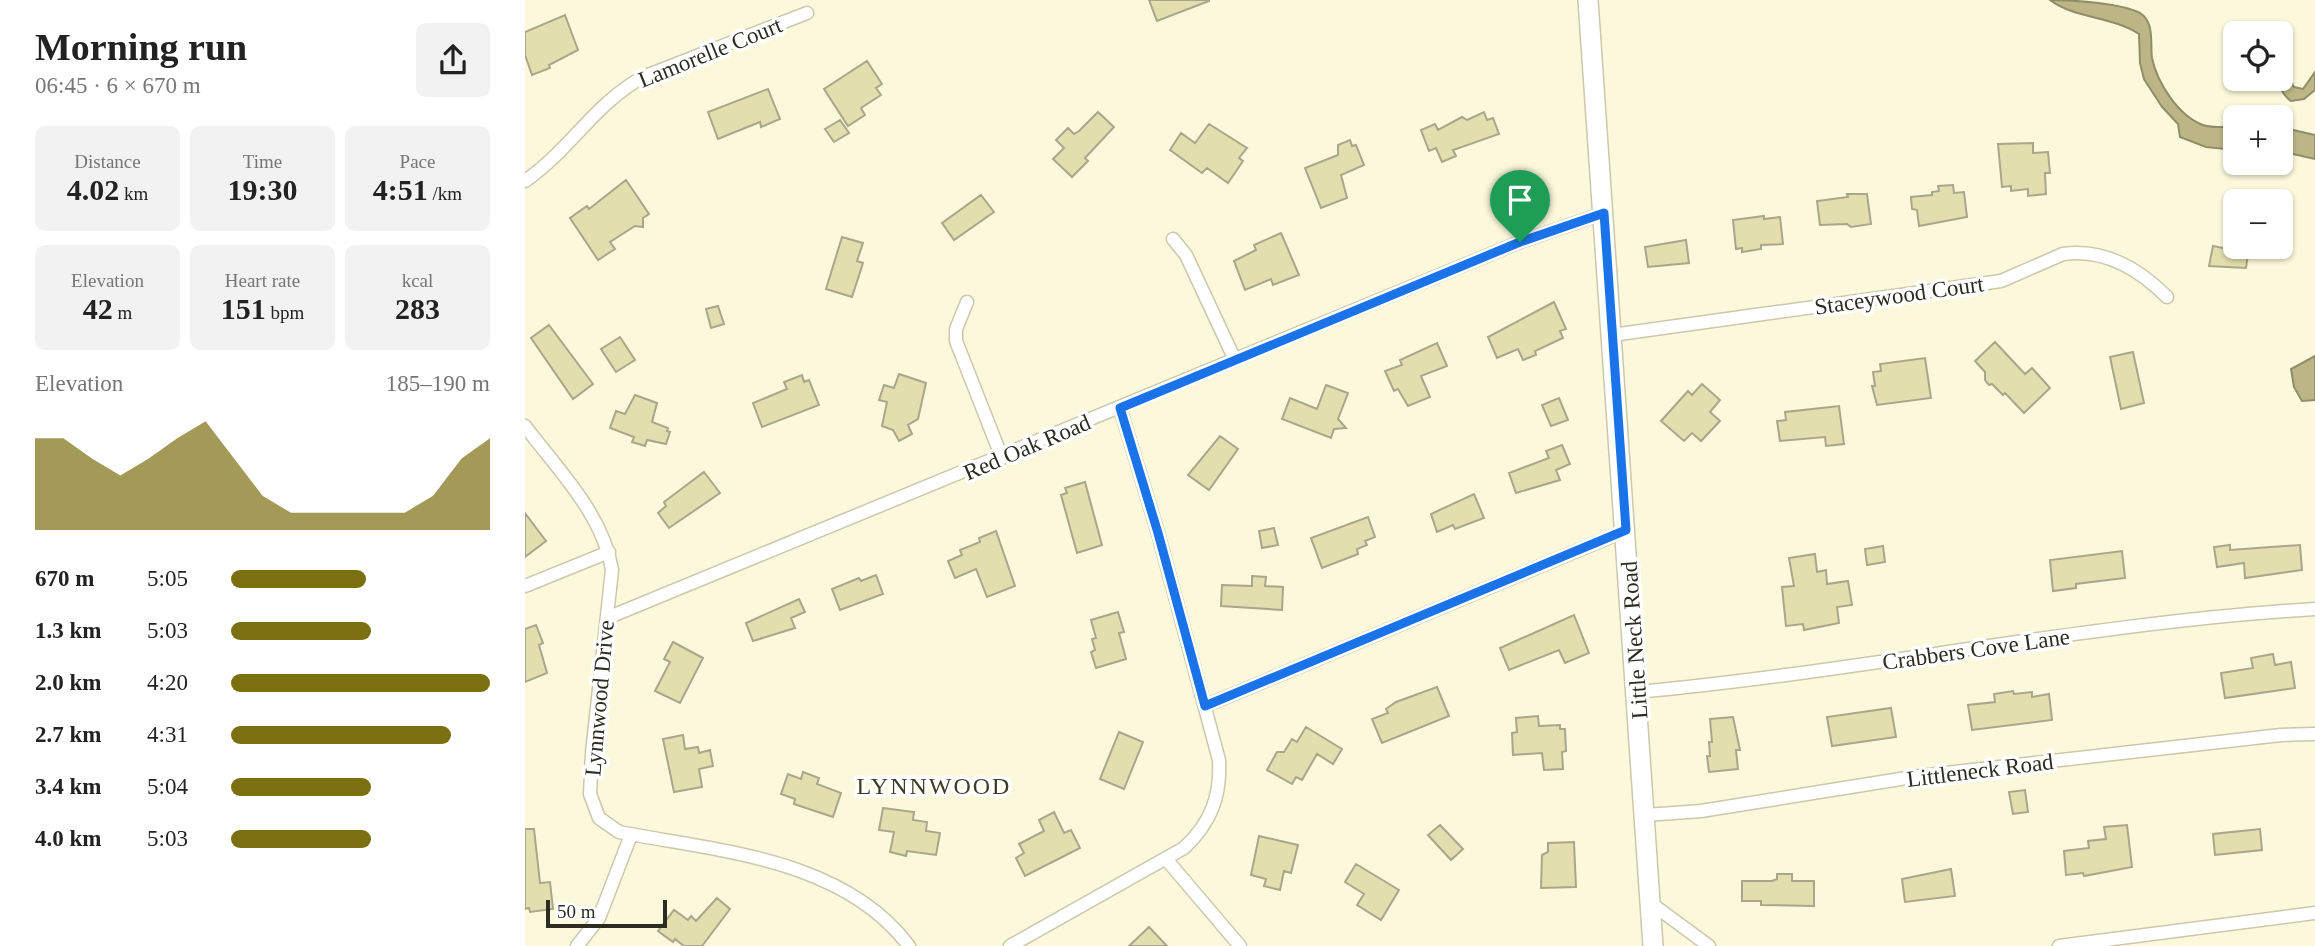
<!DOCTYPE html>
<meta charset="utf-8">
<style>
body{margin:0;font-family:Georgia,serif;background:#f2f2f2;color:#222;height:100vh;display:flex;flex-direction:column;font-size:26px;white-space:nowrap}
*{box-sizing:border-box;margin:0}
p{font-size:23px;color:#767676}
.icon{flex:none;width:38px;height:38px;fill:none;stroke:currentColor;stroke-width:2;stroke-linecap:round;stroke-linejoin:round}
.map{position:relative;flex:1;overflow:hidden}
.panel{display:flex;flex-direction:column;background:#fff;width:525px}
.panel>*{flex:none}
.tools{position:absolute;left:1698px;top:21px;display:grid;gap:14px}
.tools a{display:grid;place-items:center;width:70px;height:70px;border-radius:10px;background:#fff;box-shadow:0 2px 5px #0004;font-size:35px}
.scale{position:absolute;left:21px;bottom:18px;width:121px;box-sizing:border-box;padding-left:7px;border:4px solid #2d2c21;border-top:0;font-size:19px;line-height:24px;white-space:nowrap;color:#2d2c21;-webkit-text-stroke:5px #fff;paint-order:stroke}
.pin{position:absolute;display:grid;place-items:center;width:60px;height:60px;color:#fff;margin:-72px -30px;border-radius:50% 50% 50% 0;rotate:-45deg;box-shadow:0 0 7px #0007}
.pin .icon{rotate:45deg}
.round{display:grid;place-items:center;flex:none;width:74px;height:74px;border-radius:10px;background:#f2f2f2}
.headline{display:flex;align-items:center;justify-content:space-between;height:119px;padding:0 35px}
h1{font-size:38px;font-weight:600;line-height:52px}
.stats{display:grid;grid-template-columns:repeat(3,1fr);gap:10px;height:119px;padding:7px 35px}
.stats div{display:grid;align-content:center;border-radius:10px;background:#f2f2f2;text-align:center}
.stats b{font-size:30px;font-weight:600}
.stats small{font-size:19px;font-weight:400}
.stats p{font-size:19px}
.chart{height:196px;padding:14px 35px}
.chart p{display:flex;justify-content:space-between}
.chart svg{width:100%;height:126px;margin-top:7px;fill:#7b700f;opacity:.7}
ul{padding:0 35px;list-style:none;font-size:23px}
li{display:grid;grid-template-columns:112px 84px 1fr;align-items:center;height:52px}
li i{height:18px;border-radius:9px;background:#7b700f}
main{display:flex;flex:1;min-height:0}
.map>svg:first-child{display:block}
</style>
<main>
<section class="panel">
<div class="headline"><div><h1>Morning run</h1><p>06:45 · 6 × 670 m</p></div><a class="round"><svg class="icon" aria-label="share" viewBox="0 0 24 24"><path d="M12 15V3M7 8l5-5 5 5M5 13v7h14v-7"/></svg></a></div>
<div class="stats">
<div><p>Distance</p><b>4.02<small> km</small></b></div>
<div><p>Time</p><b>19:30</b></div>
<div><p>Pace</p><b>4:51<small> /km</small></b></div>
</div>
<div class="stats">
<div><p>Elevation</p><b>42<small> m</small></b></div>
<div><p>Heart rate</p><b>151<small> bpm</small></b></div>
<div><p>kcal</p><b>283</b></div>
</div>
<div class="chart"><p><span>Elevation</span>185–190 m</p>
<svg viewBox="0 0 160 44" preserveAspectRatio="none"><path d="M0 44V12L10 12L20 19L30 25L40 19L50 12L60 6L70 19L80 32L90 38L100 38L110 38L120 38L130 38L140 32L150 19L160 12V44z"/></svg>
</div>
<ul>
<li><b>670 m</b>5:05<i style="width:52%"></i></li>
<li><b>1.3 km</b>5:03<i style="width:54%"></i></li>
<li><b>2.0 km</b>4:20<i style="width:100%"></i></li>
<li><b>2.7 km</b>4:31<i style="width:85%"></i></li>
<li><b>3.4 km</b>5:04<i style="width:54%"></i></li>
<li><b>4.0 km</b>5:03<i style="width:54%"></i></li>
</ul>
</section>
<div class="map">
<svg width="1790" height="946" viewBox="0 0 1790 946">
<rect width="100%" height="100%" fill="#fbf8db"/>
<!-- water -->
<path fill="#bcb687" stroke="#918d68" stroke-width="2" d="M1525,0C1547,0 1596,3 1615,13C1630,22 1625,44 1627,58C1632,82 1653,116 1678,125C1687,128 1700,127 1710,127V150L1681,147L1655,137L1653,124L1637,107L1619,79L1615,63L1614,34C1587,16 1550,19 1525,0Z
M1756,72L1763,76L1769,87L1778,89L1790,72V90L1779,99L1766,101C1753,91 1754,83 1756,72Z
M1755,127L1790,135V159L1755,151Z
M1790,356V400L1777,401L1769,387L1766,369Z"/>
<!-- building -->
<path fill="#e3dead" stroke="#a9a68b" stroke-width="2" d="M624,0H684V1L632,21Z
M40,15L53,50L24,65L25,68L7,75L0,55V32Z
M342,61L357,84L351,88L356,95L336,108L340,115L323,126L299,89Z
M243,89L255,119L236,127L235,122L193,139L183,112Z
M573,112L589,127L560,158L563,161L547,177L528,159L539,148L531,140L543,128L549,134L554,131Z
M959,112L962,120L968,118L974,134L928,150L931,156L917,162L911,148L904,151L896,130L910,124L913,130L937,117L942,120Z
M315,120L324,133L309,142L300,129Z
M684,124L722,148L714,158L718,161L703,183L682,168L677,173L645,150L656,133L670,143Z
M825,140L827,146L831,145L839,165L816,175L822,198L796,208L780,168L813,155V145Z
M1508,143V153L1523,152L1525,173H1520L1521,194L1503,196V189L1486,191V186L1477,187L1473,144Z
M101,180L124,214L118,218V227L110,226L85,242L90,249L73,260L45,218L62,206L64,209Z
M1428,185L1429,193L1439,192L1442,217L1394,226L1392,210L1387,209L1386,197L1407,195V192L1414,191L1413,186Z
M1322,194H1342L1346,224L1326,227L1322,224L1295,225L1292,201L1323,197Z
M456,195L469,212L429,240L417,223Z
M1239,216V219L1255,217L1258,244L1236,245V249L1217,252V248L1211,249L1208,220Z
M756,233L774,275L748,285L746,279L720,290L709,261L731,250L729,245Z
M317,237L338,243L332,261L338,263L327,297L301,289Z
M1161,240L1164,263L1123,267L1120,247Z
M1688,246L1703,249L1724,247L1721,268L1684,266Z
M1029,302L1041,329L1035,331L1038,338L1010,351L1011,355L998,360L993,349L972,358L963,337Z
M193,306L199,324L186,328L181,309Z
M24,325L68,384L48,399L6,338Z
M95,337L110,360L91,372L76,349Z
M1470,342L1500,374L1507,368L1525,388L1499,413L1480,393L1478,395L1467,384L1464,385L1460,380V372L1450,361Z
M912,343L922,366L896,376L905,397L883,406L873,389L869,391L860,371L877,365L875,360Z
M1608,352L1619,403L1596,409L1585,357Z
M1400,358L1406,398L1352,405L1347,386H1350L1348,372L1356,371L1355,364Z
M374,374L401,383L393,419L383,425L387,434L374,441L368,430L357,426L362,402L354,400L359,385L369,388Z
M277,375L279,382L284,380L294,405L237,427L228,403L262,389L259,382Z
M1177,384L1195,400L1185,412L1195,421L1176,441L1167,433L1159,441L1136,421L1163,391L1167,395Z
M801,385L823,393L813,419L821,428L809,429L806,438L757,419L765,398L792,409Z
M110,395L132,403L127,422L143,428L142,431L145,432L141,444L122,440L120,446L107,442L109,437L85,428L91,411L100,414Z
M1034,398L1043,420L1026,426L1017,405Z
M1314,406L1319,444L1301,446L1300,437L1255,441L1252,421L1261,420L1260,412Z
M695,436L713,449L684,490L663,475Z
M1037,445L1045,464L1031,470L1035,480L991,493L984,473L1024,458L1021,451Z
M179,472L195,493L144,528L133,513L141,506L139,502Z
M560,482L577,545L552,553L536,495L542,493L540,488Z
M949,494L959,518L930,529L928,525L912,532L906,514Z
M0,513L21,541L0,557Z
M843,517L850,537L840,541L842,545L832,549L833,554L797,568L786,538Z
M749,528L753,545L737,548L734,531Z
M471,531L490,586L462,597L451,569L430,578L423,561L437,555L435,550L455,542L454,538Z
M1705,545V550L1775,545L1777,570L1720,578L1719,563L1692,567L1689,547Z
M1358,546L1360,562L1342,565L1340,549Z
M1597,551L1600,578L1551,584V588L1528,591L1525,560Z
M1290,554L1292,572L1301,570L1302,584L1323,581L1327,605L1312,607L1314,623L1279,630L1278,624L1261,626L1257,587L1269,586L1264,558Z
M351,575L358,594L315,610L307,589L334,578L336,581Z
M727,576L741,577L740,586L758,587L757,610L696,606L697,585L727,586Z
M274,599L280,612L266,618L270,628L228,641L221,623Z
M593,612L599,632L594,633L601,659L571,668L566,652L570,650L567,639L571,638L566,620Z
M1049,615L1064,653L1040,663L1034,650L984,670L975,648Z
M11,625L18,643L14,645L22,673L0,682V629Z
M148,642L178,658L155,703L130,691L145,662L139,659Z
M1748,654L1750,665L1766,662L1770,688L1700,698L1696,673L1728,668L1726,658Z
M912,687L924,716L857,743L847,719L863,713L861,709L871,702Z
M1488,691L1489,694L1507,692V697L1524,694L1527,720L1447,730L1443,705L1470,702L1469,694Z
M1366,708L1371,737L1307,746L1302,717Z
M1013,716L1014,726L1035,725V729H1040L1041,751L1037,752L1038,769L1019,770L1017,753L988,755L987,733L992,732L991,718Z
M1208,717L1215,750H1211L1213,769L1184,772L1182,756H1185L1184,742H1187L1185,719Z
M781,727L817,749L808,764L792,754L777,780L771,777L767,784L742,770L752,752H759L767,739L772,742Z
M594,732L618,742L599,789L575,779Z
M158,735L160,749L173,747L174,753L185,750L188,766L174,769L177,787L149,792L138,739Z
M278,772L294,778L292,784L316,793L308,817L269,804L270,799L256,794L263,774L276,779Z
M1500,790L1503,812L1488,814L1484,792Z
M358,808L389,812L388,820L402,822L401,831L415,833L411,855L382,851L381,856L365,852L369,832L354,830Z
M529,812L539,833L546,830L555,848L500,876L491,858L499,853L494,844L519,831L514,820Z
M915,825L938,849L926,860L903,835Z
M1602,825L1607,867L1559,876L1558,873L1541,875L1539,851L1564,848L1563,841L1581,839L1579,827Z
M0,829H9L15,883L25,882L28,909L5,912L4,908L0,909Z
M1735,829L1737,850L1690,855L1688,834Z
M734,836L773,845L766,873L759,871L755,890L739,886L741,879L726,875Z
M1049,842L1051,887L1016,888L1017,855L1023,852V843Z
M831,864L874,890L856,920L832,905L839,894L820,882Z
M1426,869L1430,896L1380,902L1377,879Z
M1252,874H1267V881H1289V906L1236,905V901H1217V881H1247L1252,879Z
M192,898L205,909L177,946H159L150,939L148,942L133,931L149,910L163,920L166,916L171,921Z
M624,927L642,946H604Z"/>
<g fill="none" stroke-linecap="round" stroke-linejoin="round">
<!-- street casing -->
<g stroke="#cbc8ac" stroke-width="15">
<path id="street" d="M0,181C45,150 69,104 118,77L282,13
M648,239L661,255L710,360
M442,302L431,329V341L477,458
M1087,335L1476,281L1538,254C1579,248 1614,269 1642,297
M0,426C33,470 78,514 87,570L67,753L65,794L74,818L94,832C192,851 318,858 384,946
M0,586L84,552
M82,618L995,242L1079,213
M1113,692C1339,671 1563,623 1790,609
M680,706L1102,530
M1121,815L1176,811L1394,776L1756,735L1790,734
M641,859L715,946
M1127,904L1184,946
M52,946L74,918L106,835
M485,946L659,848C686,823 696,796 694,760L633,533L595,408
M1534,946L1790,913"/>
</g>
<!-- secondary casing -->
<g stroke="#cbc8ac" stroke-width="22">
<path id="secondary" d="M1063,0L1128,946"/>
</g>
<!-- street -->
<use href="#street" stroke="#fff" stroke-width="12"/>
<!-- secondary -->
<use href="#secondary" stroke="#fff" stroke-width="19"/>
</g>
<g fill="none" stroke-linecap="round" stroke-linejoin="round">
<!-- route casing -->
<g stroke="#fff" stroke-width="14">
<path id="route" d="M1079,213L1101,530L680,706L633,533L595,408L995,242Z"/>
</g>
<!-- route -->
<use href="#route" stroke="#1a73e8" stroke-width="9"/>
</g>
<g text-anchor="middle" stroke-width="7" stroke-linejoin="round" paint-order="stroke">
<!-- street labels -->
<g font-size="23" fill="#2d2c21" stroke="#fff">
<text transform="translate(185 52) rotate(-22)" y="8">Lamorelle Court</text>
<text transform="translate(1374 295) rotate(-8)" y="8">Staceywood Court</text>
<text transform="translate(502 447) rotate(-23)" y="8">Red Oak Road</text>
<text transform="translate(1109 640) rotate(-94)" y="8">Little Neck Road</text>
<text transform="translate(1451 649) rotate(-8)" y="8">Crabbers Cove Lane</text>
<text transform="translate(74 698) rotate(-85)" y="8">Lynnwood Drive</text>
<text transform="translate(1455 770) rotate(-7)" y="8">Littleneck Road</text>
</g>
<!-- neighbourhood labels -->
<g font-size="24" letter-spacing="2" fill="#3f3c24" stroke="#fff">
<text x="409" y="794">LYNNWOOD</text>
</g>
</g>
</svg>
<div class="tools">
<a><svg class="icon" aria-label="locate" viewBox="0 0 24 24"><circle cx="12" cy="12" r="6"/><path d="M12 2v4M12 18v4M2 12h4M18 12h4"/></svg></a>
<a>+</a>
<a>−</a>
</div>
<div class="scale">50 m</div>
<div class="pin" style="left:995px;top:242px;background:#1e9e55"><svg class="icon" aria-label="arrive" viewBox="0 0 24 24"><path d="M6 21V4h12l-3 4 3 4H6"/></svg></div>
</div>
</main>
